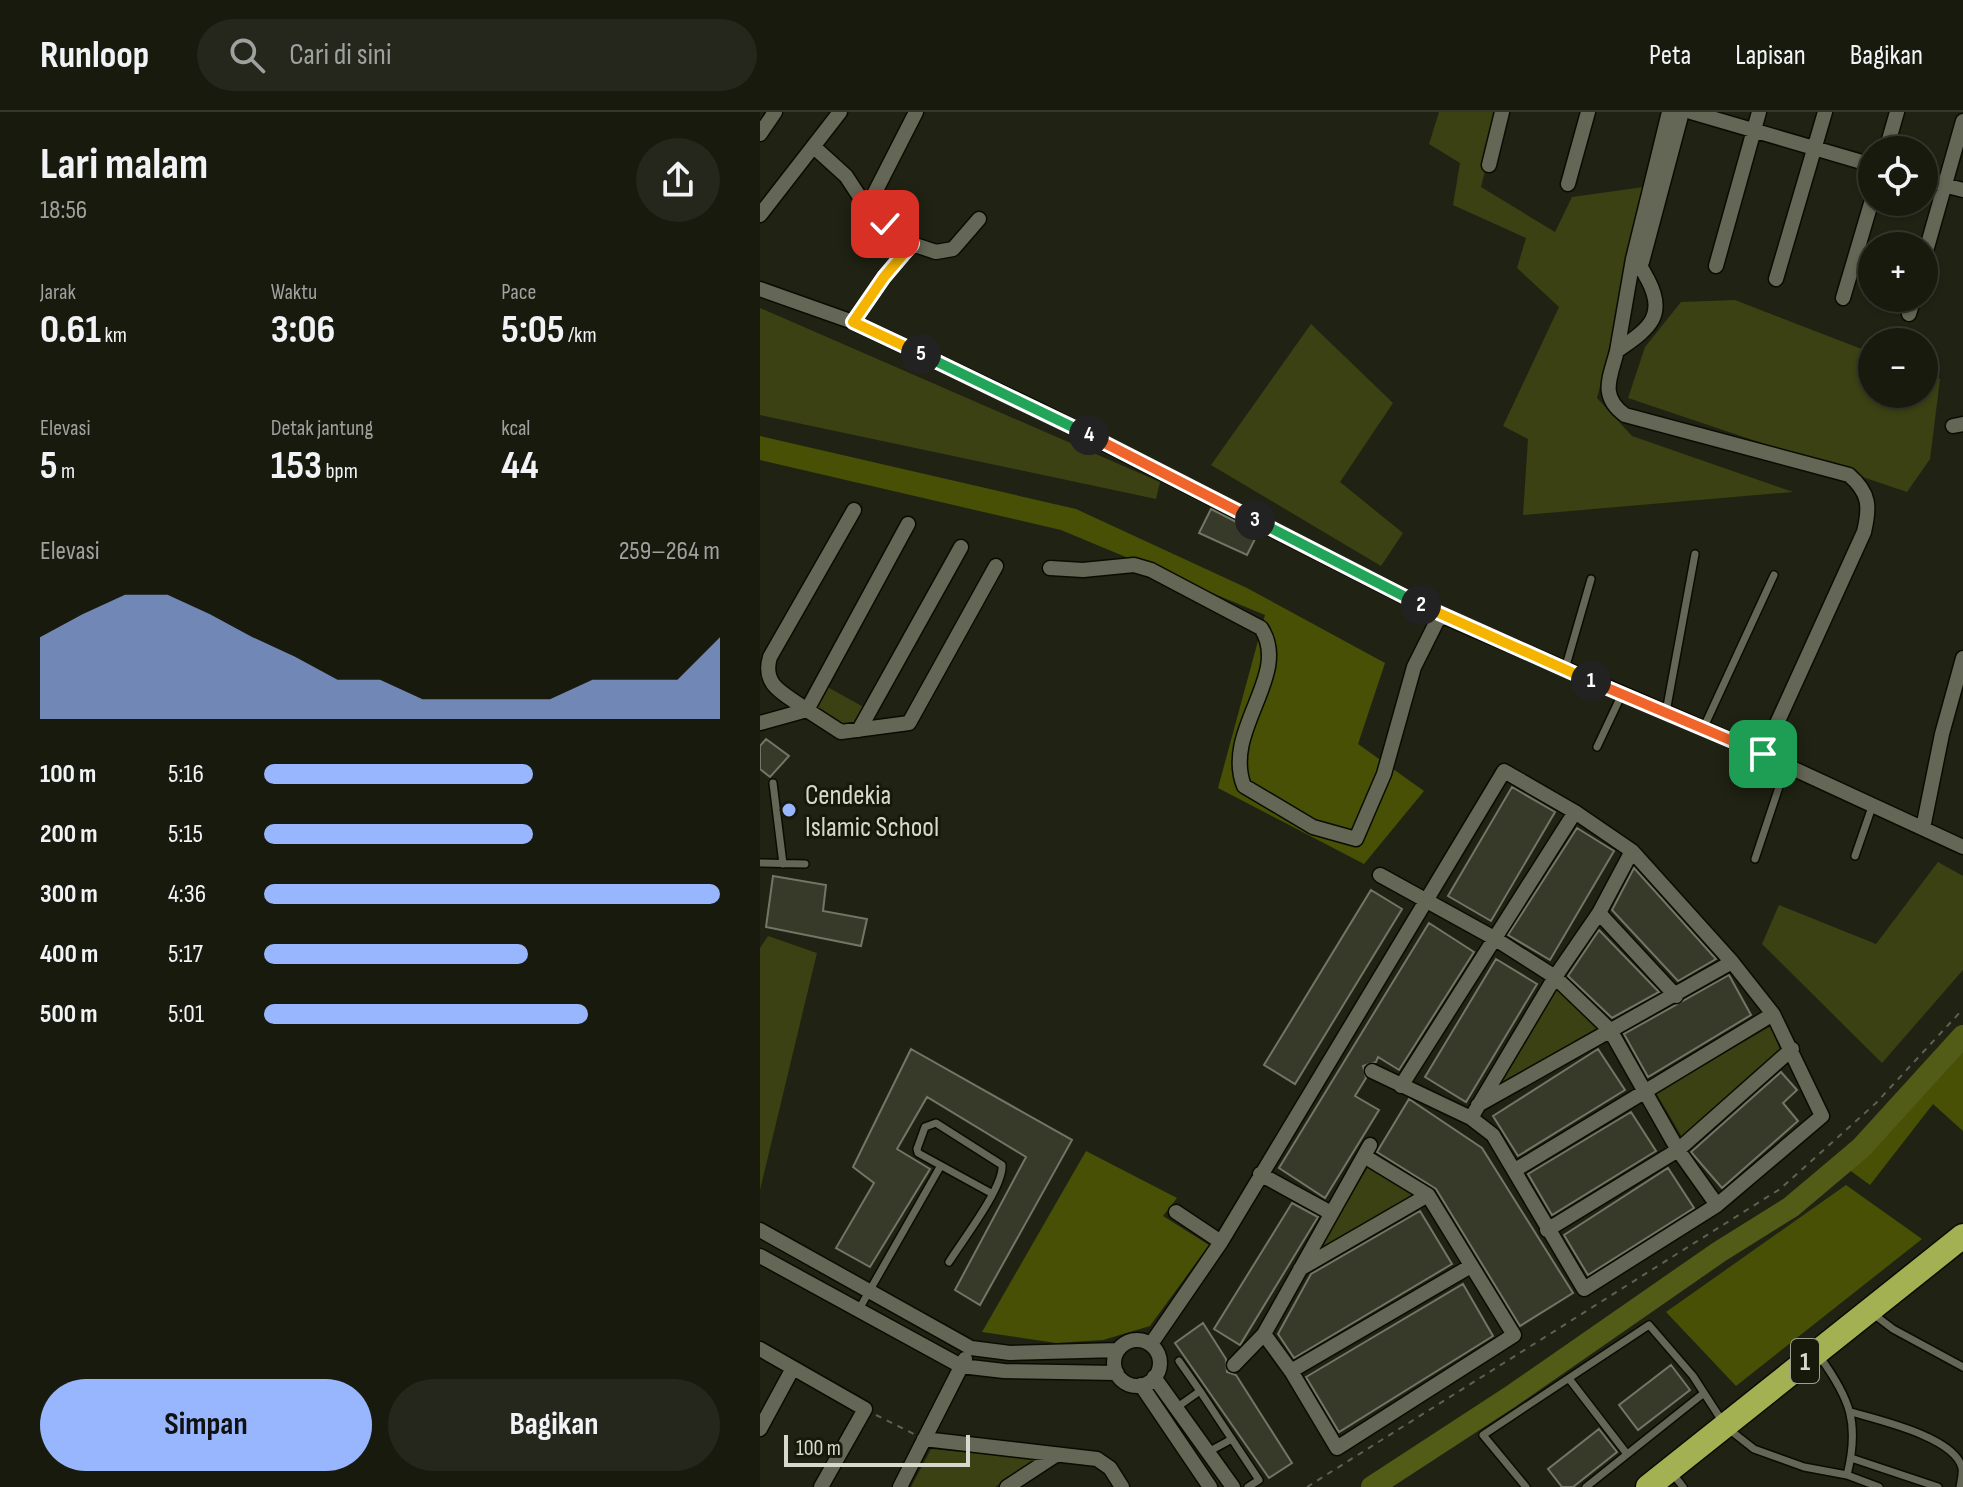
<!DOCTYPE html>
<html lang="id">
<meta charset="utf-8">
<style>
body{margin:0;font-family:"Sofia Sans Condensed",sans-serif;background:#25271c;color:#f1f3f6;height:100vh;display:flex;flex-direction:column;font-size:30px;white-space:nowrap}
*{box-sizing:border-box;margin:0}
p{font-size:26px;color:#9fa19e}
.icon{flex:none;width:44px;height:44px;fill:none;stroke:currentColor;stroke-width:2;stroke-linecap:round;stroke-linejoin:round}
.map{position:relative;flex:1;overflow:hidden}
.details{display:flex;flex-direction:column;background:#181a0e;width:760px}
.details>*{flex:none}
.buttons{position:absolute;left:1098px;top:24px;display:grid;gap:16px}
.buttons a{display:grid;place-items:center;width:80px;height:80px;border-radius:50%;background:#181a0e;box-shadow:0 2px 6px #0004,0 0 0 2px #36382e;font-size:40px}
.scale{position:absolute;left:24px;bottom:20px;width:186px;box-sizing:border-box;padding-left:8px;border:4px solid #d7d9cf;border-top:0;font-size:22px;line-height:28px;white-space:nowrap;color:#d7d9cf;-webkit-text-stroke:6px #17190a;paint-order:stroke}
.pin{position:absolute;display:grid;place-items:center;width:68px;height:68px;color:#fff;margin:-34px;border-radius:16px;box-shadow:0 4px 12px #0006}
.km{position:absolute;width:40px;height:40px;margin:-20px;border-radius:50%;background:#222;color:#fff;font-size:22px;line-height:40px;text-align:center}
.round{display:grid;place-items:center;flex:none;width:84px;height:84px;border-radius:42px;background:#25271c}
.summary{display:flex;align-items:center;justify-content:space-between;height:136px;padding:0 40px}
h1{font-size:44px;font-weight:700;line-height:60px}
.stats{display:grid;grid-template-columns:repeat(3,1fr);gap:12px;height:136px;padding:8px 40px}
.stats div{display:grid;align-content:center}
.stats b{font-size:40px;font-weight:700}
.stats small{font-size:22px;font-weight:400}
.stats p{font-size:22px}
.chart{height:224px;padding:16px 40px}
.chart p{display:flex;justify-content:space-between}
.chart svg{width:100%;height:144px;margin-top:8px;fill:#97b6fd;opacity:.7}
.primary-button{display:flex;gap:16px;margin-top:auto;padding:16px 40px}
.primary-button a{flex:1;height:92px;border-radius:48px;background:#97b6fd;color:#111;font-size:32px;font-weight:700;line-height:92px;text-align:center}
.primary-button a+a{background:#25271c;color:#f1f3f6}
ul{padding:0 40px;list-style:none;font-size:26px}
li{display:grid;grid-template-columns:128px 96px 1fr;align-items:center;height:60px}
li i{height:20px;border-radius:10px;background:#97b6fd}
header{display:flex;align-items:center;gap:48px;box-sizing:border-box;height:112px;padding:0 40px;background:#181a0e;border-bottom:2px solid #36382e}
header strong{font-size:38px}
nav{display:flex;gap:44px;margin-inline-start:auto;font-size:28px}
.search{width:560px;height:72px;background:#25271c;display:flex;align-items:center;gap:20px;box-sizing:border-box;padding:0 28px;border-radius:44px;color:#9fa19e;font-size:30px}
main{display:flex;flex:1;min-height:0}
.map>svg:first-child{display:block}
</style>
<header>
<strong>Runloop</strong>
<div class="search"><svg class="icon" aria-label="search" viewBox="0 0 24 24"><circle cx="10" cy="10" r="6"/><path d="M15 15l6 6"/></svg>Cari di sini</div>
<nav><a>Peta</a><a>Lapisan</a><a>Bagikan</a></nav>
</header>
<main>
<section class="details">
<div class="summary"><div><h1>Lari malam</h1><p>18:56</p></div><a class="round"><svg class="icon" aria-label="share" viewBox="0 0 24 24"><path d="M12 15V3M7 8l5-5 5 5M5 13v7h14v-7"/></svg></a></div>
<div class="stats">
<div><p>Jarak</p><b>0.61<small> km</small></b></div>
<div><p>Waktu</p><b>3:06</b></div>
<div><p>Pace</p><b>5:05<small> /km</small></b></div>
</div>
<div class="stats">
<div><p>Elevasi</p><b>5<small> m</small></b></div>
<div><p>Detak jantung</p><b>153<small> bpm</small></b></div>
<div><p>kcal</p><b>44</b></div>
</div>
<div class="chart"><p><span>Elevasi</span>259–264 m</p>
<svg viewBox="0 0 160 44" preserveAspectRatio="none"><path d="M0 44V19L10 12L20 6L30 6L40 12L50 19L60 25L70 32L80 32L90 38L100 38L110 38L120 38L130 32L140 32L150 32L160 19V44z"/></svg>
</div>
<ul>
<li><b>100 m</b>5:16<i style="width:59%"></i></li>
<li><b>200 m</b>5:15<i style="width:59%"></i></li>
<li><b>300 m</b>4:36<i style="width:100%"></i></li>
<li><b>400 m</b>5:17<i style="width:58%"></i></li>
<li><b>500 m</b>5:01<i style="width:71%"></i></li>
</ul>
<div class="primary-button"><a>Simpan</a><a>Bagikan</a></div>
</section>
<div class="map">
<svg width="1203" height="1375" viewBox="0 0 1203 1375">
<rect width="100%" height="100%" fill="#202313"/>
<!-- green -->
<path fill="#3b4112" d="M679,0H740L721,75L795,120L812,85L891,74L837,286L872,324L1033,380L763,403L768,327L743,314L799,195L757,156L766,126L693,93L700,51L669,32Z
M975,188L1112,241V282H1164V261L1180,267L1170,347L1147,380L868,286L885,235L921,190Z
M0,196L400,370L396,387L0,303Z
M551,212L633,291L580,370L643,421L621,454L451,353Z
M64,573L107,597L96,614L82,616L51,597Z
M1178,750L1203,764V858L1122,951L1002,832L1019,793L1116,832Z
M8,824L57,841L0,1078V836Z
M797,876L837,916L734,977Z
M1011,914L1020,938L922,1025L896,981Z
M608,1055L657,1084L558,1138Z
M171,1337L278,1347L235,1375H151Z"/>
<!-- forest -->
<path fill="#485005" d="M0,324L316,397L487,476L625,551L598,632L664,679L604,752L458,676L505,503L301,418L0,348Z
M1203,936V1019L1173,992L1110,1073L1088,1057Z
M326,1039L417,1086L403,1104L449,1133L390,1214L343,1228L296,1231L222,1220Z
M1086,1073L1162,1127L976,1274L906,1200Z"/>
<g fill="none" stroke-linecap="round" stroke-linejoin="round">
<!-- river -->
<path stroke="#535c17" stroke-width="22" d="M612,1375L750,1285L959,1140L1031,1095L1101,1036L1203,924"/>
</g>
<!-- building -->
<path fill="#373a29" stroke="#727664" stroke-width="2" d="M451,397L498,421L487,443L439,421Z
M6,627L29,644L10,665L0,657V634Z
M752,675L795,700L731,809L688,784Z
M817,716L854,739L790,848L748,823Z
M874,756L956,847L918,869L852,798Z
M13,764L66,773L63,799L107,807L101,834L6,815Z
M611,778L642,797L535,972L504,953Z
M669,811L714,840L639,958L618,945L616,950L603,954L606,966L595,984L619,998L565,1086L519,1056Z
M839,818L899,880L852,906L808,864Z
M736,847L777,872L706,990L665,965Z
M969,863L991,903L888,965L864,922Z
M151,937L312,1028L220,1193L195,1178L266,1045L167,985L137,1037L170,1057L110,1155L76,1136L114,1071L93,1055Z
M838,937L865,978L758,1044L733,1004Z
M1021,960L1037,978L1023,991L1038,1009L962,1076L931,1040Z
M649,987L722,1036L813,1181L760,1214L676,1077L617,1040Z
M871,1000L896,1039L792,1103L768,1062Z
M908,1056L934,1096L828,1163L804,1123Z
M532,1091L558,1105L480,1233L454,1217Z
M660,1099L692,1152L534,1246L518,1222L551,1162Z
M703,1172L733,1224L579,1320L546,1265Z
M443,1211L466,1247L467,1260L476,1263L532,1351L509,1366L415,1231Z
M911,1253L930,1278L878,1318L859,1293Z
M839,1317L857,1340L813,1375H802L788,1357Z"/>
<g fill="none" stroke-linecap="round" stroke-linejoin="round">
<!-- lane casing -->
<g stroke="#0a0c01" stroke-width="10">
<path id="lane" d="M805,557L831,467
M906,600L935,442
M943,617L1014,463
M837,635L862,582
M13,671L23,752
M1095,744L1112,695
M995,747L1026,654
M0,751L45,752
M189,1150C202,1129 244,1075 242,1053L176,1011L165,1015L157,1037L158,1041L231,1081
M98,1199L180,1055
M1112,1201L1133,1217L1203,1255
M419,1249L440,1279
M810,1268L867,1342
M416,1296L440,1279L499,1368L488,1375
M1091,1300C1118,1308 1195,1325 1202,1356C1203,1362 1201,1369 1200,1375
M448,1340L472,1327
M1091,1346L1178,1375
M913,1362L923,1375
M1087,1363L1119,1375
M766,1375L723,1323L889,1213L933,1264L966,1315L994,1337L1044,1355L1087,1363C1100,1311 1090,1287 1060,1245
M826,1375L944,1281"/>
</g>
<!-- street casing -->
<g stroke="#0a0c01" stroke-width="17">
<path id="street" d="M931,0L1112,53
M0,22L15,0
M54,35L86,64L107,96L136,122L152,132L176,140L193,137L219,107
M1126,38L1137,0
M729,53L742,0
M1164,68L1203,78
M808,72L828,0
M107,96L156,0
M0,103L80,0
M1164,146L1203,9
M873,147C881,153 883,159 888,168C908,206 886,218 857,239L873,147L909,0
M882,150L922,0
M956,154L999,0
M1016,167L1065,0
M0,177L93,210L281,299L680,503L980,632L1203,735
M1083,186L1112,88
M1149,202L1154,186
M93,210L124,165L152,132
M857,239C850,266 839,284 865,303L1089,363C1110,381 1110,395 1104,420L1003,642
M1193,314L1203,312
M94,398L10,545C1,575 26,582 47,598L148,412
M290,456L323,458L374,453L391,458L501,516C532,563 462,618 484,674L553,715L596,727L624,662L654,555L680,503
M0,611L47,598L81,620L149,611L236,454
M99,618L201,435
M1163,716L1182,622L1203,546
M620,763L734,826L795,865L850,918L918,1038L957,1093
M839,801L916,884
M641,974L815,700
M718,993L972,850
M711,1006L795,865L839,801L872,739
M755,1058L1013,902
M500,1062L571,1101
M416,1100L461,1130
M0,1118L211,1236L250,1241L358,1238
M787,1118L918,1038L1032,937
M0,1144L201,1254L244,1259L357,1261
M540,1157L668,1083
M504,1222L531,1259L577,1336L754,1223L668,1083L604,1044
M354 1251a23 23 0 1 1 46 0a23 23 0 1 1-46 0Z
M391,1232L461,1130L744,659L815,700L872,739L972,850L1013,902L1062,1004L957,1093L824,1177L733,1023L711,1006L612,959
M0,1237L105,1297L61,1375
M474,1253L504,1222L610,1033
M531,1259L711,1154
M394,1265L473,1375
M381,1273L450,1375
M0,1317L33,1256
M164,1327L337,1347L350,1356L362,1375
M140,1375L205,1247
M247,1375L296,1343"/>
</g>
<!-- highway casing -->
<g stroke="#0a0c01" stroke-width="27">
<path id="highway" d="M888,1375L1203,1124"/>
</g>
<!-- path -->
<path stroke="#5e6153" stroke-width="2" stroke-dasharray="6 6" stroke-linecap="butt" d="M116,1303L154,1322
M547,1375L1020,1077L1116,991L1203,897"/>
<!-- lane -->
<use href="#lane" stroke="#646755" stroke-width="7"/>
<!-- street -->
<use href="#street" stroke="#646755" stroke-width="14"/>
<!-- highway -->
<use href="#highway" stroke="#a4b153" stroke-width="24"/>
</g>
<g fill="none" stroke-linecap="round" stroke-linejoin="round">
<!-- split-1 casing -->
<g stroke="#fff" stroke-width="16">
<path id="split-1" d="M831,569L1003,642"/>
</g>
<!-- split-2 casing -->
<g stroke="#fff" stroke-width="16">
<path id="split-2" d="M661,493L831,569"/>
</g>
<!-- split-3 casing -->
<g stroke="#fff" stroke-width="16">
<path id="split-3" d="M495,408L661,493"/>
</g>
<!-- split-4 casing -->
<g stroke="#fff" stroke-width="16">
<path id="split-4" d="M329,323L495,408"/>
</g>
<!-- split-5 casing -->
<g stroke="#fff" stroke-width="16">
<path id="split-5" d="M161,242L329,323"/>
</g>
<!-- split-6 casing -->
<g stroke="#fff" stroke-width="16">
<path id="split-6" d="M125,112L152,132L124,165L93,210L161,242"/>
</g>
<!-- split-1 -->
<use href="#split-1" stroke="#f0652b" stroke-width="10"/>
<!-- split-2 -->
<use href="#split-2" stroke="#f5b400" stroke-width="10"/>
<!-- split-3 -->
<use href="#split-3" stroke="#22a559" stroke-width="10"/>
<!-- split-4 -->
<use href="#split-4" stroke="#f0652b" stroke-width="10"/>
<!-- split-5 -->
<use href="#split-5" stroke="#22a559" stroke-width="10"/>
<!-- split-6 -->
<use href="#split-6" stroke="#f5b400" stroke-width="10"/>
</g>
<!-- markers -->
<circle fill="#97b6fd" stroke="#17190a" stroke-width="3" cx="29" cy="698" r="8"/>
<g text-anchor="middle" stroke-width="6" stroke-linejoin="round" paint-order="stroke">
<!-- shield labels -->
<rect fill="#17190a" stroke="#9d9f94" stroke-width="2" x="1031" y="1227" width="28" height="44" rx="6"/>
<g font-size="26" font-weight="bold" fill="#d7d9cf">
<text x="1045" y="1258">1</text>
</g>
<!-- poi labels -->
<g font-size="28" fill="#d7d9cf" stroke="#17190a" text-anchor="start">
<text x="45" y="692">Cendekia<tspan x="45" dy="32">Islamic School</tspan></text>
</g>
</g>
</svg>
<div class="buttons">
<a><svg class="icon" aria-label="locate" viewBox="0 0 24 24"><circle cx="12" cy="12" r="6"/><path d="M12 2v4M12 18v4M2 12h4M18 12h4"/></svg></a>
<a>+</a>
<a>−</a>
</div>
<div class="scale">100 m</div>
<div class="pin" style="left:1003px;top:642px;background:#1e9e55"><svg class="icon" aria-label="arrive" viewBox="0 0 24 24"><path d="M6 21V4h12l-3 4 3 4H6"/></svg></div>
<div class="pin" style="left:125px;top:112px;background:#d93025"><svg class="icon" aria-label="check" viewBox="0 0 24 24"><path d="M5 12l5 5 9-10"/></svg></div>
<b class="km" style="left:831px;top:569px">1</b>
<b class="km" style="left:661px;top:493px">2</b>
<b class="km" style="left:495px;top:408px">3</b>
<b class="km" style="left:329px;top:323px">4</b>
<b class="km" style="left:161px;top:242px">5</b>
</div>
</main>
